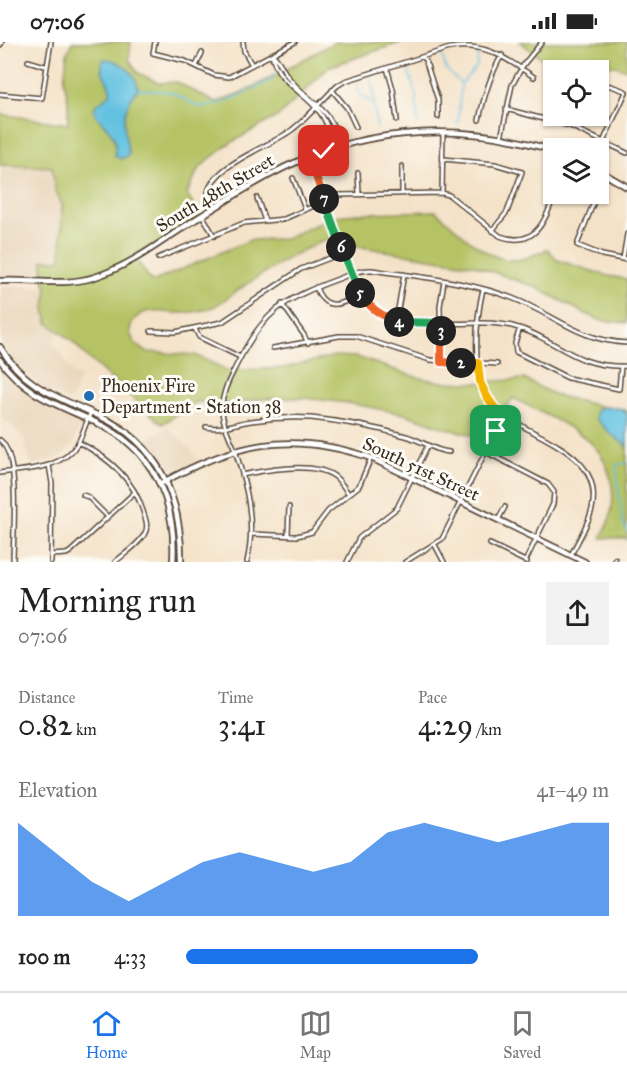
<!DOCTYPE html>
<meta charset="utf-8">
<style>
body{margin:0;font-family:"IM FELL Great Primer",serif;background:#f2f2f2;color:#222;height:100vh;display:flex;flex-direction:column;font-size:22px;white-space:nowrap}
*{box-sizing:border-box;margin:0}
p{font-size:20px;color:#767676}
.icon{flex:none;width:33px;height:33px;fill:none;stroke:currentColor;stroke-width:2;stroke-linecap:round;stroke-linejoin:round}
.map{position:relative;height:520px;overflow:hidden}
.sheet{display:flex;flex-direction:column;background:#fff;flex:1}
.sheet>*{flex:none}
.tools{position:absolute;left:543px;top:18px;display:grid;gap:12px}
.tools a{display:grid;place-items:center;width:66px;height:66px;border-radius:0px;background:#fff;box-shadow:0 2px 4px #0004;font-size:30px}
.pin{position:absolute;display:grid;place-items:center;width:51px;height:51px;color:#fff;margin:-26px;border-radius:12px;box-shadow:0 3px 9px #0006}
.km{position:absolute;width:30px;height:30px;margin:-15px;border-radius:50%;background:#222;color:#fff;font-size:16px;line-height:30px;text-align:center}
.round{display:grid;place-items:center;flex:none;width:63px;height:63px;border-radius:0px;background:#f2f2f2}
.head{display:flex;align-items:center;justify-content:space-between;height:102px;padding:0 18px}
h1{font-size:33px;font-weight:600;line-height:45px}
.figures{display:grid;grid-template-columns:repeat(3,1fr);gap:9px;height:102px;padding:6px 18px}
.figures div{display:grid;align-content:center}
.figures b{font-size:30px;font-weight:600}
.figures small{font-size:16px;font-weight:400}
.figures p{font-size:16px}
.chart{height:168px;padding:12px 18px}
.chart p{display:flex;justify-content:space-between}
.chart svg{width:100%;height:108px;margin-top:6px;fill:#1a73e8;opacity:.7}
ul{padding:0 18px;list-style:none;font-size:20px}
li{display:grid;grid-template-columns:96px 72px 1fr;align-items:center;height:45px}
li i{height:15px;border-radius:8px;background:#1a73e8}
.status{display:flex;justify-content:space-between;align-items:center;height:42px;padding:0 30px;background:#fff;direction:ltr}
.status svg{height:16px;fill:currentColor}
.tabs{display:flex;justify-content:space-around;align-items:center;height:84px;border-top:2px solid #e0e0e0;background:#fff;font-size:16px;color:#767676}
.tabs a{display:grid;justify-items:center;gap:3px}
.tabs .selected{color:#1a73e8}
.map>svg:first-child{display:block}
</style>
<div class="status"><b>07:06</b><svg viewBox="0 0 49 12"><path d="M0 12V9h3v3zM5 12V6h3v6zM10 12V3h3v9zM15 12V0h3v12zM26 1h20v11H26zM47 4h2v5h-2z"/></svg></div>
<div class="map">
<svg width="627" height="520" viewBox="0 0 627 520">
<rect width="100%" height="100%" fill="#fdfcf7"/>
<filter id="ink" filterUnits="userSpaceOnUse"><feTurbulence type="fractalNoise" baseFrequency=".0167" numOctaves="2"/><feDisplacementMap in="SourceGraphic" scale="12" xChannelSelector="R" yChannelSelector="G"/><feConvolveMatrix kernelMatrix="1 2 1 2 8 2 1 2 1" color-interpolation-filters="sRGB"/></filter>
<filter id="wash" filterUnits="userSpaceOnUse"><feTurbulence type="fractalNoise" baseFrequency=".008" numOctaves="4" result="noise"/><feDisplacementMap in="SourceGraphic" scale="24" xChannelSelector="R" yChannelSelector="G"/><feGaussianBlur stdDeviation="1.35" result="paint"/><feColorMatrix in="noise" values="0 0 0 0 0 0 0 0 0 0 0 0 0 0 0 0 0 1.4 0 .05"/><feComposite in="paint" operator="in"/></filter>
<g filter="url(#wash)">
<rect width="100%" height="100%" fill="#f4e2c8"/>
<!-- built -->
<path fill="#e9d4b8" d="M0,123L53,125V139L62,163L61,219L43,218V235L0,234Z
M23,244L47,246L45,266L48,281L60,289L53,299L73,332L81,336L70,359L47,349L25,331L11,315L0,298V246Z
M0,326L24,348L39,359L82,380L73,403L59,416L31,423L25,399L11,383L0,376Z
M167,386L187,403L199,418L170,432L165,431L141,400Z"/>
<!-- green -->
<path fill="#b5c365" stroke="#787642" stroke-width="1.5" d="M72,0H131L129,17L138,31L159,41L177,40L216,61L250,47L335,0H402L329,25L280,73L227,103L206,120L198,128L187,152L200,175L135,216L152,240L250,198L284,197L335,174L367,171L436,169C456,186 488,221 516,218C527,217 538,211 548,207L557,218L608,234L627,237V281L602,279L584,271L535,245L474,223L355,204L342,207L337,194C303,205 274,225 244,244C234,250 224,260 213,265C204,269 187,271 177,271C164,271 148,265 137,275C123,287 133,305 148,310L195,313L233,331L235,326L241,328L283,326L335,314L357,315L416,335L442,340L472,341L524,337L555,353L603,365L625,368L627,369V498L625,496H601C604,489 609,482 610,475C617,450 610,420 592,402C577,386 533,367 513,356L501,372L493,365L480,378L473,393L445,386L405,372L348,361L304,356L259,357L227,363L196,360L162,382L89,317L71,298L48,281L45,266L47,246L43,235V218H61L62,163L55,147L52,125L0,123V72L68,82V58L64,39L67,12Z
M520,0H627V28L616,24L598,22L562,24L548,21Z"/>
<!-- water -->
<path fill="#62c1e0" stroke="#4e767f" stroke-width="1.5" d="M104,17C119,17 138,31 138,47C119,70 124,86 129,113L121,117L115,114C114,109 116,104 115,99C114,90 99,79 94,70L95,64L110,52C112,39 96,31 104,17Z
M602,365L619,366L627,371V404L611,392L596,377V369Z"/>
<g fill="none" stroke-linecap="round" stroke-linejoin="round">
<!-- stream -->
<path stroke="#62c1e0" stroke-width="1.5" d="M441,10L446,27L461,42L458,82
M407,24L416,53L418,82
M370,35L374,49V63
M356,40L360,53L374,63L377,86
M462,41L477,24L478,9
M138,47L171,50L199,65L222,61L238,54L273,37L274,31
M627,421L616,423L622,477L627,490"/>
</g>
</g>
<g filter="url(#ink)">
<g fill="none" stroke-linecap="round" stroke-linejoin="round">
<!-- street casing -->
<g stroke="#574638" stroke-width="6">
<path id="street" d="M155,0L153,11L185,19L214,33L229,35L295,0
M243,0L244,9L252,23
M272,12C277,42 305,49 321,72C328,82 330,95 338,105
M273,13C281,20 283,29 289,36C307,60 335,66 338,103
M424,14L438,58V75
M28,19L45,24
M196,24L202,11
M387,26L393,47L397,78
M598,42L611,44L625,49
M332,48L347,66L356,85
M0,52L42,56L51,0
M506,67L570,84L627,111
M479,78C484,54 490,33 502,13
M563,82L566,74
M501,96L512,43L524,22L542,0
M604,98L626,50
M309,115L357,245C364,258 373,270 388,276C421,290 474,275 512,284C556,295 574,327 627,324
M443,117L495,122L522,130L507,170L492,189
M402,124V151
M358,131L359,152
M293,136L305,167
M598,147L605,131
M208,151C213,122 272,104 293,87C309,75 322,58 337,44L345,39L450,6C486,0 507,17 534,35
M442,151L443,90
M597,152L577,203L602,213L627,218
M257,156L265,179
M203,174L214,194
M158,216L244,181L284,177L339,153L442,151L449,153L500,194C536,207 545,178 555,152
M623,217L627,192
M316,245C322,264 334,266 351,257
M483,247C476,277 471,332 489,359C498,372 512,378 526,386C558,404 602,421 592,467C588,483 578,499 571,513
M282,262L304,293L308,301
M396,279L404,232
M520,286L515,301L516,310L568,336L619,347L621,324
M195,287L199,295L240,315
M151,289L175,290L222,280L301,227L343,211
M273,306L339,294H356L430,318L497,322
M441,320L440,264L444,239
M206,385C222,388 236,381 251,379C271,376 291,375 311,376C341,379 377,386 406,394C421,398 434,409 449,410
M0,398C21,415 13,493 13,520
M78,400C108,415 133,436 143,469C145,476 149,484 145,491C140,502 124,512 115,520
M486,410L548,442L554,450L553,462L525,520
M49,423L52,441L51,520
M0,431C27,427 62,428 78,401C83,392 86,380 91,370
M242,433C265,428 313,419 334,434C340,438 344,446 349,452
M83,453L88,455L108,475
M498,478L505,465
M252,492L297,494L312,490L328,469L359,444L371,416
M288,493L289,465
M490,502L527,520
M435,503L444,520
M52,513L66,512L70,510L135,450
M247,520C256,481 247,445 235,408C230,395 223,384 222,369C221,353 228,340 235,326C262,271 281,258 338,237C349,233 360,227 372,228C419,235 468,239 512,256C554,272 579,299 627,301
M347,520L359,496L397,466L428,403
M405,520L442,497L496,389L508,376
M613,520L615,517"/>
</g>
<!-- secondary casing -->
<g stroke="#574638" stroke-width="8">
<path id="secondary" d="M0,2L1,0
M598,128L627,145
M0,239C32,237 63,245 95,235C133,223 167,195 201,174C231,156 260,136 292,122C374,84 468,81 554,109
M0,305C26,347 58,355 99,374C159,401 182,457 181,520
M0,318C26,354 57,362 95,380C153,406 177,460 173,520
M160,442C233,401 290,388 371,416L585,520"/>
</g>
<!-- street -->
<use href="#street" stroke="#fff" stroke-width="3"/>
<!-- secondary -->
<use href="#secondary" stroke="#fff" stroke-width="4.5"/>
</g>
</g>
<g fill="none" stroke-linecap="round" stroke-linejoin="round" filter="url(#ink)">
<!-- split-1 casing -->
<g stroke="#fff" stroke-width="12">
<path id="split-1" d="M486,353L494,365L508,376L496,389"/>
</g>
<!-- split-2 casing -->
<g stroke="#fff" stroke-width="12">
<path id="split-2" d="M461,321H478L480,340L486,353"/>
</g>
<!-- split-3 casing -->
<g stroke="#fff" stroke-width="12">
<path id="split-3" d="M441,289V320L461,321"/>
</g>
<!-- split-4 casing -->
<g stroke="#fff" stroke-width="12">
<path id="split-4" d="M399,280L441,281V289"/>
</g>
<!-- split-5 casing -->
<g stroke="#fff" stroke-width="12">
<path id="split-5" d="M360,251C369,266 383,275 399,280"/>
</g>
<!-- split-6 casing -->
<g stroke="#fff" stroke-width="12">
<path id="split-6" d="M341,205L360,251"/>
</g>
<!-- split-7 casing -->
<g stroke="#fff" stroke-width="12">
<path id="split-7" d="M324,157L341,205"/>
</g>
<!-- split-8 casing -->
<g stroke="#fff" stroke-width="12">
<path id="split-8" d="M313,113L309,115L324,157"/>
</g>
<!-- split-9 casing -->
<g stroke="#fff" stroke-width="12">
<path id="split-9" d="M313,113L324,109"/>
</g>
<!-- split-1 -->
<use href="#split-1" stroke="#f5b400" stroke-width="8"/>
<!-- split-2 -->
<use href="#split-2" stroke="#f5b400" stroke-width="8"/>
<!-- split-3 -->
<use href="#split-3" stroke="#f0652b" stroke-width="8"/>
<!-- split-4 -->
<use href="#split-4" stroke="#22a559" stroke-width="8"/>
<!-- split-5 -->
<use href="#split-5" stroke="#f0652b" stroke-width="8"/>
<!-- split-6 -->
<use href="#split-6" stroke="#22a559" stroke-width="8"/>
<!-- split-7 -->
<use href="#split-7" stroke="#22a559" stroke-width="8"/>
<!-- split-8 -->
<use href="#split-8" stroke="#f0652b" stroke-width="8"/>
<!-- split-9 -->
<use href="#split-9" stroke="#f5b400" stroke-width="8"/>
</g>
<!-- markers -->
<circle fill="#1f6fb2" stroke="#fdfcf7" stroke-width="2" cx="89" cy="354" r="6"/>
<g text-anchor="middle" stroke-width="6" stroke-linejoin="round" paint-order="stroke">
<!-- street labels -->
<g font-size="18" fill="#3b2a1e" stroke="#fdfcf7">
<text transform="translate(215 151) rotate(-31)" y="6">South 48th Street</text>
<text transform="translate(421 427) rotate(25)" y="6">South 51st Street</text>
</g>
<!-- poi labels -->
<g font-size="18" fill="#3b2a1e" stroke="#fdfcf7" text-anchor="start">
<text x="101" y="350">Phoenix Fire<tspan x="101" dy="21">Department - Station 38</tspan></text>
</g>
</g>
</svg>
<div class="tools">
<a><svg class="icon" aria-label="locate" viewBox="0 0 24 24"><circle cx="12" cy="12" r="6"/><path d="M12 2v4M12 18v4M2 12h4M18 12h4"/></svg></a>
<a><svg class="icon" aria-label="layers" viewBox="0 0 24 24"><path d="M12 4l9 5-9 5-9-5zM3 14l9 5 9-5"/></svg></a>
</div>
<div class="pin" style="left:496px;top:389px;background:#1e9e55"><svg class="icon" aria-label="arrive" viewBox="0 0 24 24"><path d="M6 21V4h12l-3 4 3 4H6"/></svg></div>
<div class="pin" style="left:324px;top:109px;background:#d93025"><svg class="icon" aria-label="check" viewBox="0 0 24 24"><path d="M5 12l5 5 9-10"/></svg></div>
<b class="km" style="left:461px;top:321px">2</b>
<b class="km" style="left:441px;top:289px">3</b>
<b class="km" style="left:399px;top:280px">4</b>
<b class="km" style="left:360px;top:251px">5</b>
<b class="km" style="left:341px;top:205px">6</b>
<b class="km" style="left:324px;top:157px">7</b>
</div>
<section class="sheet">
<div class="head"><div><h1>Morning run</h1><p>07:06</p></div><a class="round"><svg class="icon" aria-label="share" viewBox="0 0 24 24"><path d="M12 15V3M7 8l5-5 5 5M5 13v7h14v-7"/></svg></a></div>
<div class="figures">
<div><p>Distance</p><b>0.82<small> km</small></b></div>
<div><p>Time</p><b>3:41</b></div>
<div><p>Pace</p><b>4:29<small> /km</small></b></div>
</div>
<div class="chart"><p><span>Elevation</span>41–49 m</p>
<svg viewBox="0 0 160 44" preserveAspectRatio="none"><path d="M0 44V6L10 18L20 30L30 38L40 30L50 22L60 18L70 22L80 26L90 22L100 10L110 6L120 10L130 14L140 10L150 6L160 6V44z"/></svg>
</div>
<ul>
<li><b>100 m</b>4:33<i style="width:69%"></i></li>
</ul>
</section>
<nav class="tabs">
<a class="selected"><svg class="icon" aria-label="home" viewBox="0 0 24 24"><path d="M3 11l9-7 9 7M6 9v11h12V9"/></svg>Home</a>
<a><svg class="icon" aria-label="map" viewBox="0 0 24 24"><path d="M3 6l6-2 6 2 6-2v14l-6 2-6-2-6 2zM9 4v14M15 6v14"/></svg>Map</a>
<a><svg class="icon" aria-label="saved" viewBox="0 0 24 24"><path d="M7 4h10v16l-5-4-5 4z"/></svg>Saved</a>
</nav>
